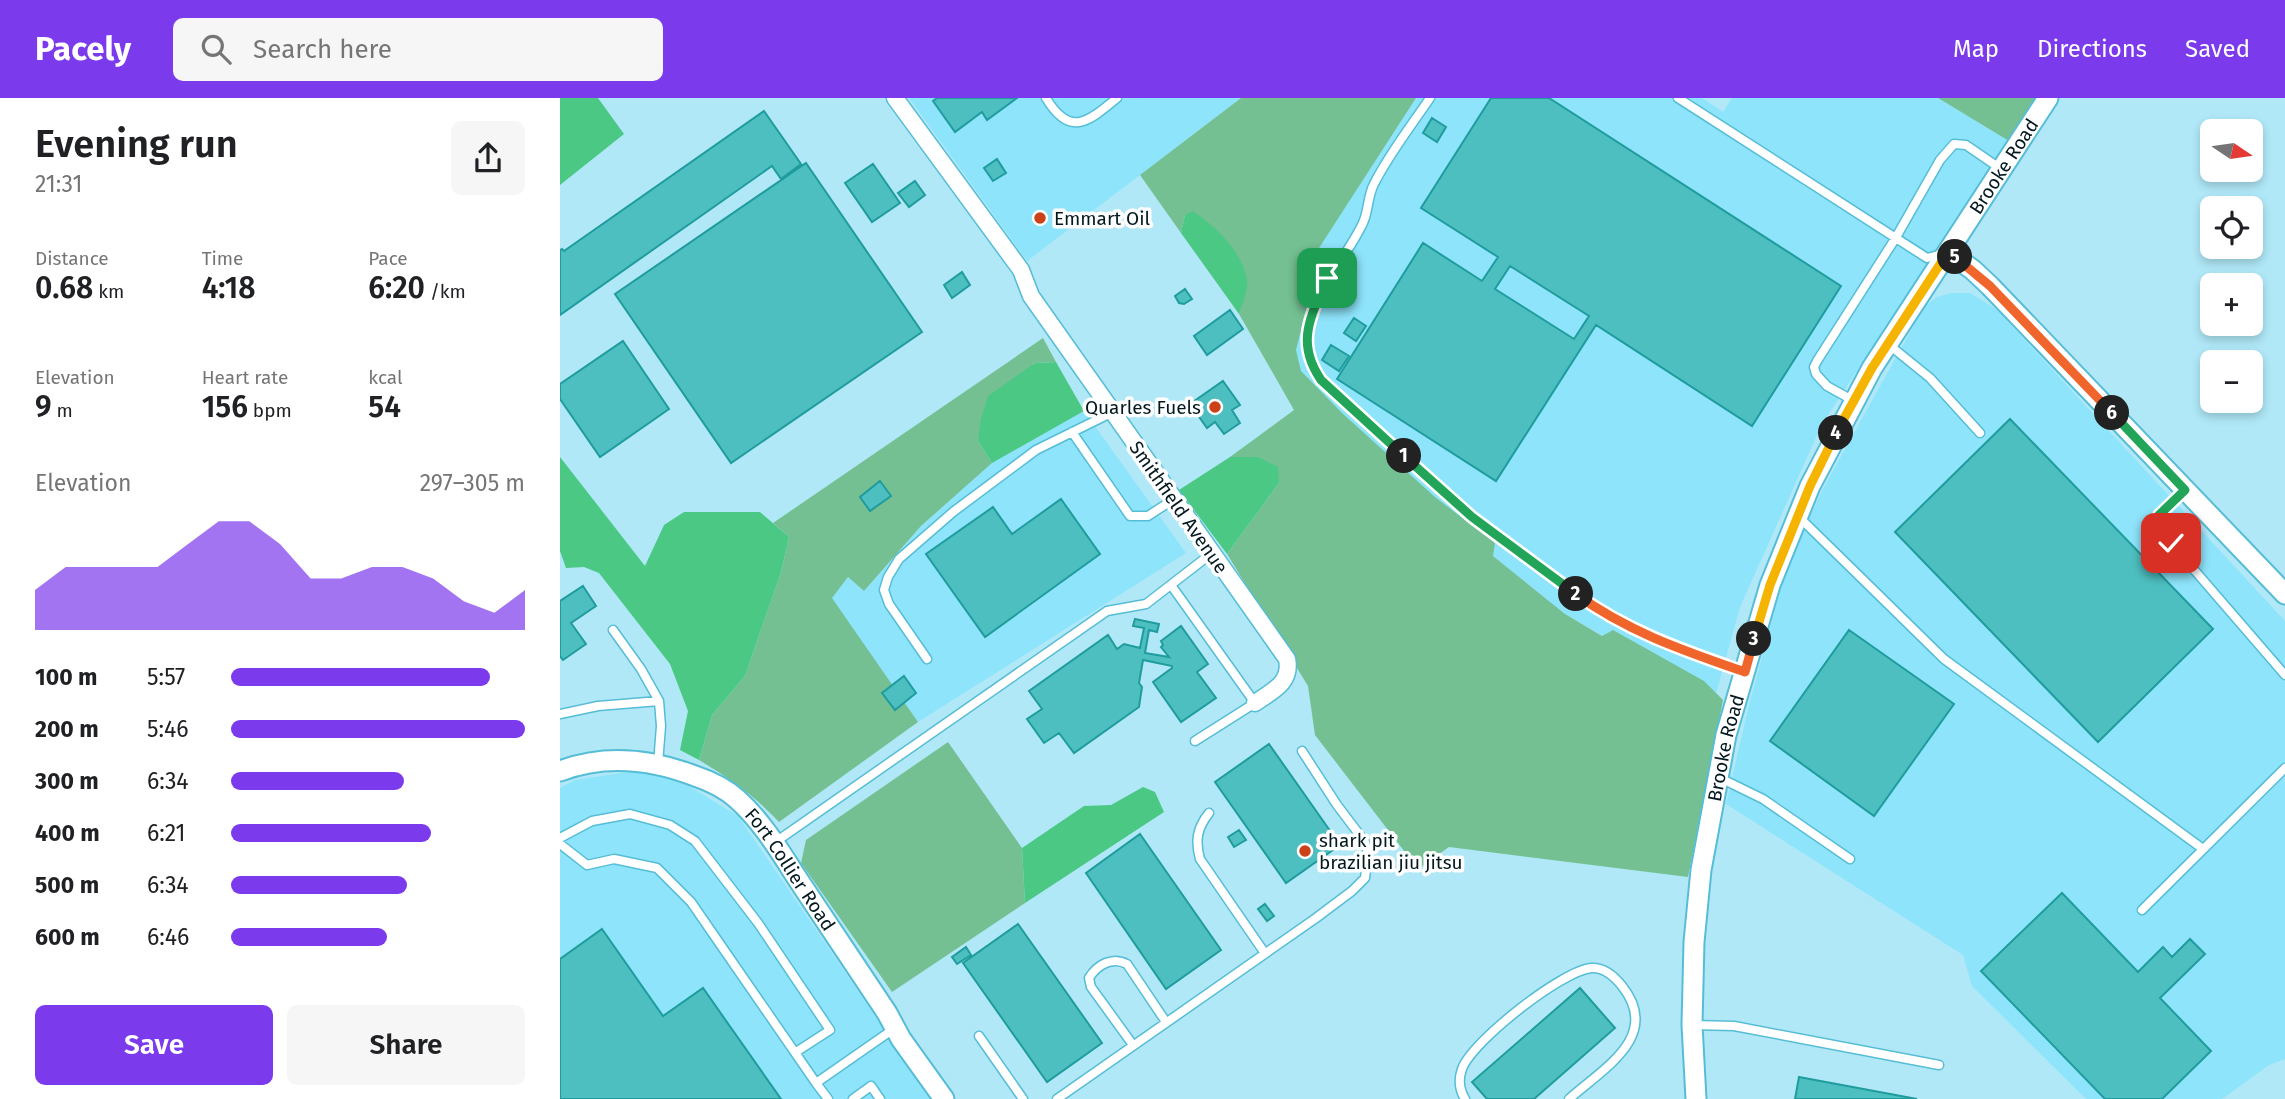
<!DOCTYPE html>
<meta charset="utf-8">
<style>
body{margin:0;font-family:"Fira Sans",sans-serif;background:#f6f6f6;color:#202124;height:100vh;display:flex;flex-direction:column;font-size:26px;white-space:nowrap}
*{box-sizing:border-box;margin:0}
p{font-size:23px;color:#757577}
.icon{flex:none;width:38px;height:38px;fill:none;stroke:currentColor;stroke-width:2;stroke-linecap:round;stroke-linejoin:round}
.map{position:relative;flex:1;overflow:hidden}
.details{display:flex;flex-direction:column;background:#fff;width:560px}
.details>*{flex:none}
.needle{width:46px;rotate:103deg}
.fabs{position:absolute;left:1640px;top:21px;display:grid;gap:14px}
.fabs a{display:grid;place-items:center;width:63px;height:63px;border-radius:10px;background:#fff;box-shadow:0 4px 10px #0003;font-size:35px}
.pin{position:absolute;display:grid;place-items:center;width:60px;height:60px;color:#fff;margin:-30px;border-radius:14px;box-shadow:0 4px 10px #0006}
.km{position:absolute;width:35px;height:35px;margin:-18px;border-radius:50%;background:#222;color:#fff;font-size:19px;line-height:35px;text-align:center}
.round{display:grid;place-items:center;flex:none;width:74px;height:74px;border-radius:10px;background:#f6f6f6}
.head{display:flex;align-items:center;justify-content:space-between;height:119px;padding:0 35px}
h1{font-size:38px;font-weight:600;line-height:52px}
.stats{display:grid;grid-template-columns:repeat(3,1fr);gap:10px;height:119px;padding:7px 35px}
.stats div{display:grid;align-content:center}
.stats b{font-size:30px;font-weight:600}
.stats small{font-size:19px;font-weight:400}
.stats p{font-size:19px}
.chart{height:196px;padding:14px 35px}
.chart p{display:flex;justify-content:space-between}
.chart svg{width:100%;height:126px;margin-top:7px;fill:#7c3aed;opacity:.7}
.button{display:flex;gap:14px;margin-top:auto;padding:14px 35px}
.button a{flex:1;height:80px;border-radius:10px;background:#7c3aed;color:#fff;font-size:28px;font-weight:600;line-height:80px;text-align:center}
.button a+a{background:#f6f6f6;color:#202124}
ul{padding:0 35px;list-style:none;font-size:23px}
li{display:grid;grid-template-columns:112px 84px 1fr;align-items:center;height:52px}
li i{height:18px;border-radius:9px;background:#7c3aed}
header{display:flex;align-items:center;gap:42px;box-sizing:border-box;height:98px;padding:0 35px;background:#7c3aed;color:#fff}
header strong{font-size:33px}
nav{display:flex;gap:38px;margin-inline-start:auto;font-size:24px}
.search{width:490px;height:63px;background:#f6f6f6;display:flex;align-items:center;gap:18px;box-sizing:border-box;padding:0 24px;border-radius:10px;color:#757577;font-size:26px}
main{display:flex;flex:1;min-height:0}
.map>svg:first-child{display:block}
</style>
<header>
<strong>Pacely</strong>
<div class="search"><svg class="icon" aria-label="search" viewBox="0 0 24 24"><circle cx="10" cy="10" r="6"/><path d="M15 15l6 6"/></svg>Search here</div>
<nav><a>Map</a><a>Directions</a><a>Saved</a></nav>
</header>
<main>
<section class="details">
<div class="head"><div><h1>Evening run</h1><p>21:31</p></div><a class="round"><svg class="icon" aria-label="share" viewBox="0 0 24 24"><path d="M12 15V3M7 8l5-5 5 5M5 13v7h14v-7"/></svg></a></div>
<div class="stats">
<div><p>Distance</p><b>0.68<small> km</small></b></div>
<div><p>Time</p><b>4:18</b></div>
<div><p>Pace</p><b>6:20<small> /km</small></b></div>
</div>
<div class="stats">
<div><p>Elevation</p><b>9<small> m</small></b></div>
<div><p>Heart rate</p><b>156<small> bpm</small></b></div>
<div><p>kcal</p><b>54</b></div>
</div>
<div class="chart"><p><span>Elevation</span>297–305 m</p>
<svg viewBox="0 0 160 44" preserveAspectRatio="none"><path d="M0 44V30L10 22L20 22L30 22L40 22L50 14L60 6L70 6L80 14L90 26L100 26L110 22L120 22L130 26L140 34L150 38L160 30V44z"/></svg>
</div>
<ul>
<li><b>100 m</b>5:57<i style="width:88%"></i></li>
<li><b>200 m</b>5:46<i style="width:100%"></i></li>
<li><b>300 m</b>6:34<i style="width:59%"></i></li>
<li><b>400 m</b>6:21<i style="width:68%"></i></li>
<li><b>500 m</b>6:34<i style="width:60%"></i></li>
<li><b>600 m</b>6:46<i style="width:53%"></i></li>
</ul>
<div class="button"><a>Save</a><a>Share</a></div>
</section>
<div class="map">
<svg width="1725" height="1001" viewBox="0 0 1725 1001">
<rect width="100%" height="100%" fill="#b0e8f7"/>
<!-- built -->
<path fill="#8ee4fb" d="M349,0H681L467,163Z
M856,0H1142L1163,14L1172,0H1378L1449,43L1262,326L1180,509L1154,603L1005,516L812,360L725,272L749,165Z
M1392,195H1410L1436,211L1725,523V961L1709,967L1662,1001H1526L1412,888L1403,857L1166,706L1188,611L1227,466L1264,389L1364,209L1377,199Z
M524,313L626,455L358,624L271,500L288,479L304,493L361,428L432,365Z
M74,673L119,682L178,718L372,1001H0V690L15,682Z"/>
<!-- green -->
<path fill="#74c092" d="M681,0H856L750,164L754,180L736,252L741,273L782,315L875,399L935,445L933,458L1005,516L1042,538L1053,532L1144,583L1163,602L1128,779L889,749L858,771L755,637L748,588L667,456L719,385L698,359H670L734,312L679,216L687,185L625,117L621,135L580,77Z
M1378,0H1477L1449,43Z
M483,240L496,264L474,265L418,343L432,365L361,428L304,493L288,479L272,500L358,624L219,724C195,698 169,680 139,662L152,617L185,578L221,474L229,439L213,425Z
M388,644L462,750L465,805L332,894L241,765L246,742Z"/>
<!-- forest -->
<path fill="#4ac884" d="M0,0H38L64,36L0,87Z
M633,113C656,129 683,154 687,183C688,193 682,207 679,216L621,135L625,117Z
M496,264L524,313L432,365L418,343L421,321L428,298L475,265Z
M0,359L85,468L104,427L124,414H200L229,439L221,474L185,578L152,617L139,662L120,652L128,613L110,566L39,475L24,469L6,470L0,453Z
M670,359H698L718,369L719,385L667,456L619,392Z
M583,689L595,694L604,714L465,805L462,750L524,708L551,707Z"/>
<!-- building -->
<path fill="#4ebfc0" stroke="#1f9c9d" stroke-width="2" fill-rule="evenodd" d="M377,0H457L427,22L422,14L395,34L373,3Z
M931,0H989L1281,188L1192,328L1036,227L936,383L777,281L863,145L922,183L938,159L861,110ZM950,168L1029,218L1014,241L935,191Z
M204,13L241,66L221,81L212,68L0,217V152L2,151L4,153Z
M872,20L886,29L877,44L863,35Z
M437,61L446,75L433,83L424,70Z
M246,65L362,234L171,365L55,196Z
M313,66L340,105L312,124L285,85Z
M355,83L365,97L349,109L338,95Z
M402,174L410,187L392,200L384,187Z
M625,191L632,201L624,206L619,205L615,198Z
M670,212L683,231L647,257L634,238Z
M794,220L806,228L796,243L784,235Z
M63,243L109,311L40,359L0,301V286Z
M771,247L789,258L779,273L762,262Z
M663,283L680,307L672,312L680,325L664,336L655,324L647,330L630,306Z
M1450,321L1653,531L1538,644L1335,434Z
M320,383L331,398L310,413L300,399Z
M501,401L540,456L425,539L366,456L433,409L452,436Z
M23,488L36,508L11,525L26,546L3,562L0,558V503Z
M575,521L599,526L597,534L589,532L585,555L609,559L601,549L603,547L601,543L621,528L648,566L637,574L656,600L621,624L593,584L612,570V568L583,562L579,585L582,589L579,609L514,655L499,635L484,645L467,621L482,611L469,593L548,537L557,551L564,546L580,550L584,530L573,528Z
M1289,532L1394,606L1314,718L1210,643Z
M344,578L356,595L335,612L322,595Z
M709,646L780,747L726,785L655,684Z
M679,732L686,742L674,749L668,739Z
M580,736L661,852L606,891L526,775Z
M1502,795L1578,874L1603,849L1612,859L1630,841L1645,856L1600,900L1651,953L1602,1001H1545L1421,873Z
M705,806L714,818L707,823L698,811Z
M458,826L542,945L487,984L403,865Z
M42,831L103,918L143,890L221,1001H0V861Z
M406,849L411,857L397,866L392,859Z
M1020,890L1055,930L974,1001H927L912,984Z
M1239,979L1357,1001H1235Z"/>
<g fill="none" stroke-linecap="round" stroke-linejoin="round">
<!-- service casing -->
<g stroke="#56bdd6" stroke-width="11">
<path id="service" d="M486,0C510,40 528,24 557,0
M870,0C851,28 829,56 814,86C807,99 809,114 802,127C777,178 721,223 761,282L912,420L1039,512L1105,546L1185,574
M1118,0L1367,160L1382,156
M1328,246L1370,280L1420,335
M1294,303L1267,288L1256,276L1254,269L1257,263L1335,141L1380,62L1394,46L1406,47L1441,71
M512,334L570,418H588L614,401
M1625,392L1599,417L1598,424L1611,445L1725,577
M1239,419L1384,561L1643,751
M611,487L695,605L635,643
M53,532L81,571L99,603
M367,561L329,506L324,492L328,479L339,461L393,414L476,352L553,314
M0,616L38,608L99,603L101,628L98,666
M1160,680L1203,701L1290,761
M649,715C637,730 635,743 640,761L704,854
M0,740L32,723L70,716L110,727L135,743L198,825L270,932L236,954
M214,745L547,513L586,506L652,455
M0,746L27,767L54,761L97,770L131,804L256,985L335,930
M1582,812L1725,670
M1132,927L1174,928L1379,967
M419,938L463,1001
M573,947L531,889L529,880C537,867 552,858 567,866L606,924
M256,985L268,1001
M293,1001L311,988L320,1001
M497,1001L756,820L792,793L805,780L808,756L805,744L777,707L742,653
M905,1001C899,991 898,982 902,971C912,943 1002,873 1031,870C1044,869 1055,879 1062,888C1102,938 1044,970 1009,1001"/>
</g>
<!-- minor casing -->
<g stroke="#56bdd6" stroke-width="19">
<path id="minor" d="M335,0L461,172L471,198L727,561C732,585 712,593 695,605"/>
</g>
<!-- tertiary casing -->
<g stroke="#56bdd6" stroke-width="23">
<g id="tertiary">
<path d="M1388,154L1413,172L1430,188L1725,496"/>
<path id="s1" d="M0,673C45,656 91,661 135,678C150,683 165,690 177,701C203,724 222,757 241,786C270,829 298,872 327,915L341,941L384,1001"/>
<path id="s2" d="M1136,1001L1132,927L1134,844L1141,772L1166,637L1210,487L1250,388L1312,270L1488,0"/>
</g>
</g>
<!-- service -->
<use href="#service" stroke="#fff" stroke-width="8"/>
<!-- minor -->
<use href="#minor" stroke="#fff" stroke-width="16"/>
<!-- tertiary -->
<use href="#tertiary" stroke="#fff" stroke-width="19"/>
</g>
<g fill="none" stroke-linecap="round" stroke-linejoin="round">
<!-- split-1 casing -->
<g stroke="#fff" stroke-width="14">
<path id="split-1" d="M767,180C751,219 735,244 761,282L844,358"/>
</g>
<!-- split-2 casing -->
<g stroke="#fff" stroke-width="14">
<path id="split-2" d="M844,358L912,419L1016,496"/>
</g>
<!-- split-3 casing -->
<g stroke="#fff" stroke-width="14">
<path id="split-3" d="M1016,496C1068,534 1125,553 1185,574L1194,541"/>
</g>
<!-- split-4 casing -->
<g stroke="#fff" stroke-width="14">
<path id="split-4" d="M1194,541L1210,487L1250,388L1276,335"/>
</g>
<!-- split-5 casing -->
<g stroke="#fff" stroke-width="14">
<path id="split-5" d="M1276,335L1312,270L1388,154L1395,159"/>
</g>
<!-- split-6 casing -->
<g stroke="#fff" stroke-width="14">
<path id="split-6" d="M1395,159L1430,188L1552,315"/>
</g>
<!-- split-7 casing -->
<g stroke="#fff" stroke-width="14">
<path id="split-7" d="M1552,315L1625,392L1599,417L1598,424L1611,445"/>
</g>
<!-- split-1 -->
<use href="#split-1" stroke="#22a559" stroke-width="9"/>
<!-- split-2 -->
<use href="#split-2" stroke="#22a559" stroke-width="9"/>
<!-- split-3 -->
<use href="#split-3" stroke="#f0652b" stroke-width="9"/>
<!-- split-4 -->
<use href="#split-4" stroke="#f5b400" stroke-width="9"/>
<!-- split-5 -->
<use href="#split-5" stroke="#f5b400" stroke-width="9"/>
<!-- split-6 -->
<use href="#split-6" stroke="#f0652b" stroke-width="9"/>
<!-- split-7 -->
<use href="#split-7" stroke="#22a559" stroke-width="9"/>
</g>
<!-- markers -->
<g fill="#cb4218" stroke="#fefefe" stroke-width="2.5">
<circle cx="480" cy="120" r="7"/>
<circle cx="655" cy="309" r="7"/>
<circle cx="745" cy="753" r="7"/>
</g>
<g text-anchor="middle" stroke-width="7" stroke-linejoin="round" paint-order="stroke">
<!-- street labels -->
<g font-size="19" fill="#03191f" stroke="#fefefe">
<text dy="7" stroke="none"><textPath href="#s2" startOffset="1004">Brooke Road</textPath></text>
<text transform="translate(619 409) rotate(55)" y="7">Smithfield Avenue</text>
<text dy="7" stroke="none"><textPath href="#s2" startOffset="354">Brooke Road</textPath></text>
<text dy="7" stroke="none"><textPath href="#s1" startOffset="275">Fort Collier Road</textPath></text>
</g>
<!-- poi labels -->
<g font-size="19" fill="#03191f" stroke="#fefefe" text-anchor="start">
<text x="494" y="127">Emmart Oil</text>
<text x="641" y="316" text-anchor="end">Quarles Fuels</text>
<text x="759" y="749">shark pit<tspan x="759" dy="22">brazilian jiu jitsu</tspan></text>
</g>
</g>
</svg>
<div class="fabs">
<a><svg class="needle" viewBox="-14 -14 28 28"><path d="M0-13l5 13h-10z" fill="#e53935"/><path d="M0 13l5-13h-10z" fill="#757577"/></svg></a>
<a><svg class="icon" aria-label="locate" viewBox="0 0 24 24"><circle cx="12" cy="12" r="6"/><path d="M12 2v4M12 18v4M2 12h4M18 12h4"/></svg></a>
<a>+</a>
<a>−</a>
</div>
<div class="pin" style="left:767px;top:180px;background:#1e9e55"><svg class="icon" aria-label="arrive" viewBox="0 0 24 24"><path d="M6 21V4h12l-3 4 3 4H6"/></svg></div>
<div class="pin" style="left:1611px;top:445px;background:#d93025"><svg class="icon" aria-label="check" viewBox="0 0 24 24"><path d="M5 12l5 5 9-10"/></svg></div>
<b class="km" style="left:844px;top:358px">1</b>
<b class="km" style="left:1016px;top:496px">2</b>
<b class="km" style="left:1194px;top:541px">3</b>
<b class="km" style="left:1276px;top:335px">4</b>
<b class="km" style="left:1395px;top:159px">5</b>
<b class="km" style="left:1552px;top:315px">6</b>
</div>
</main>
